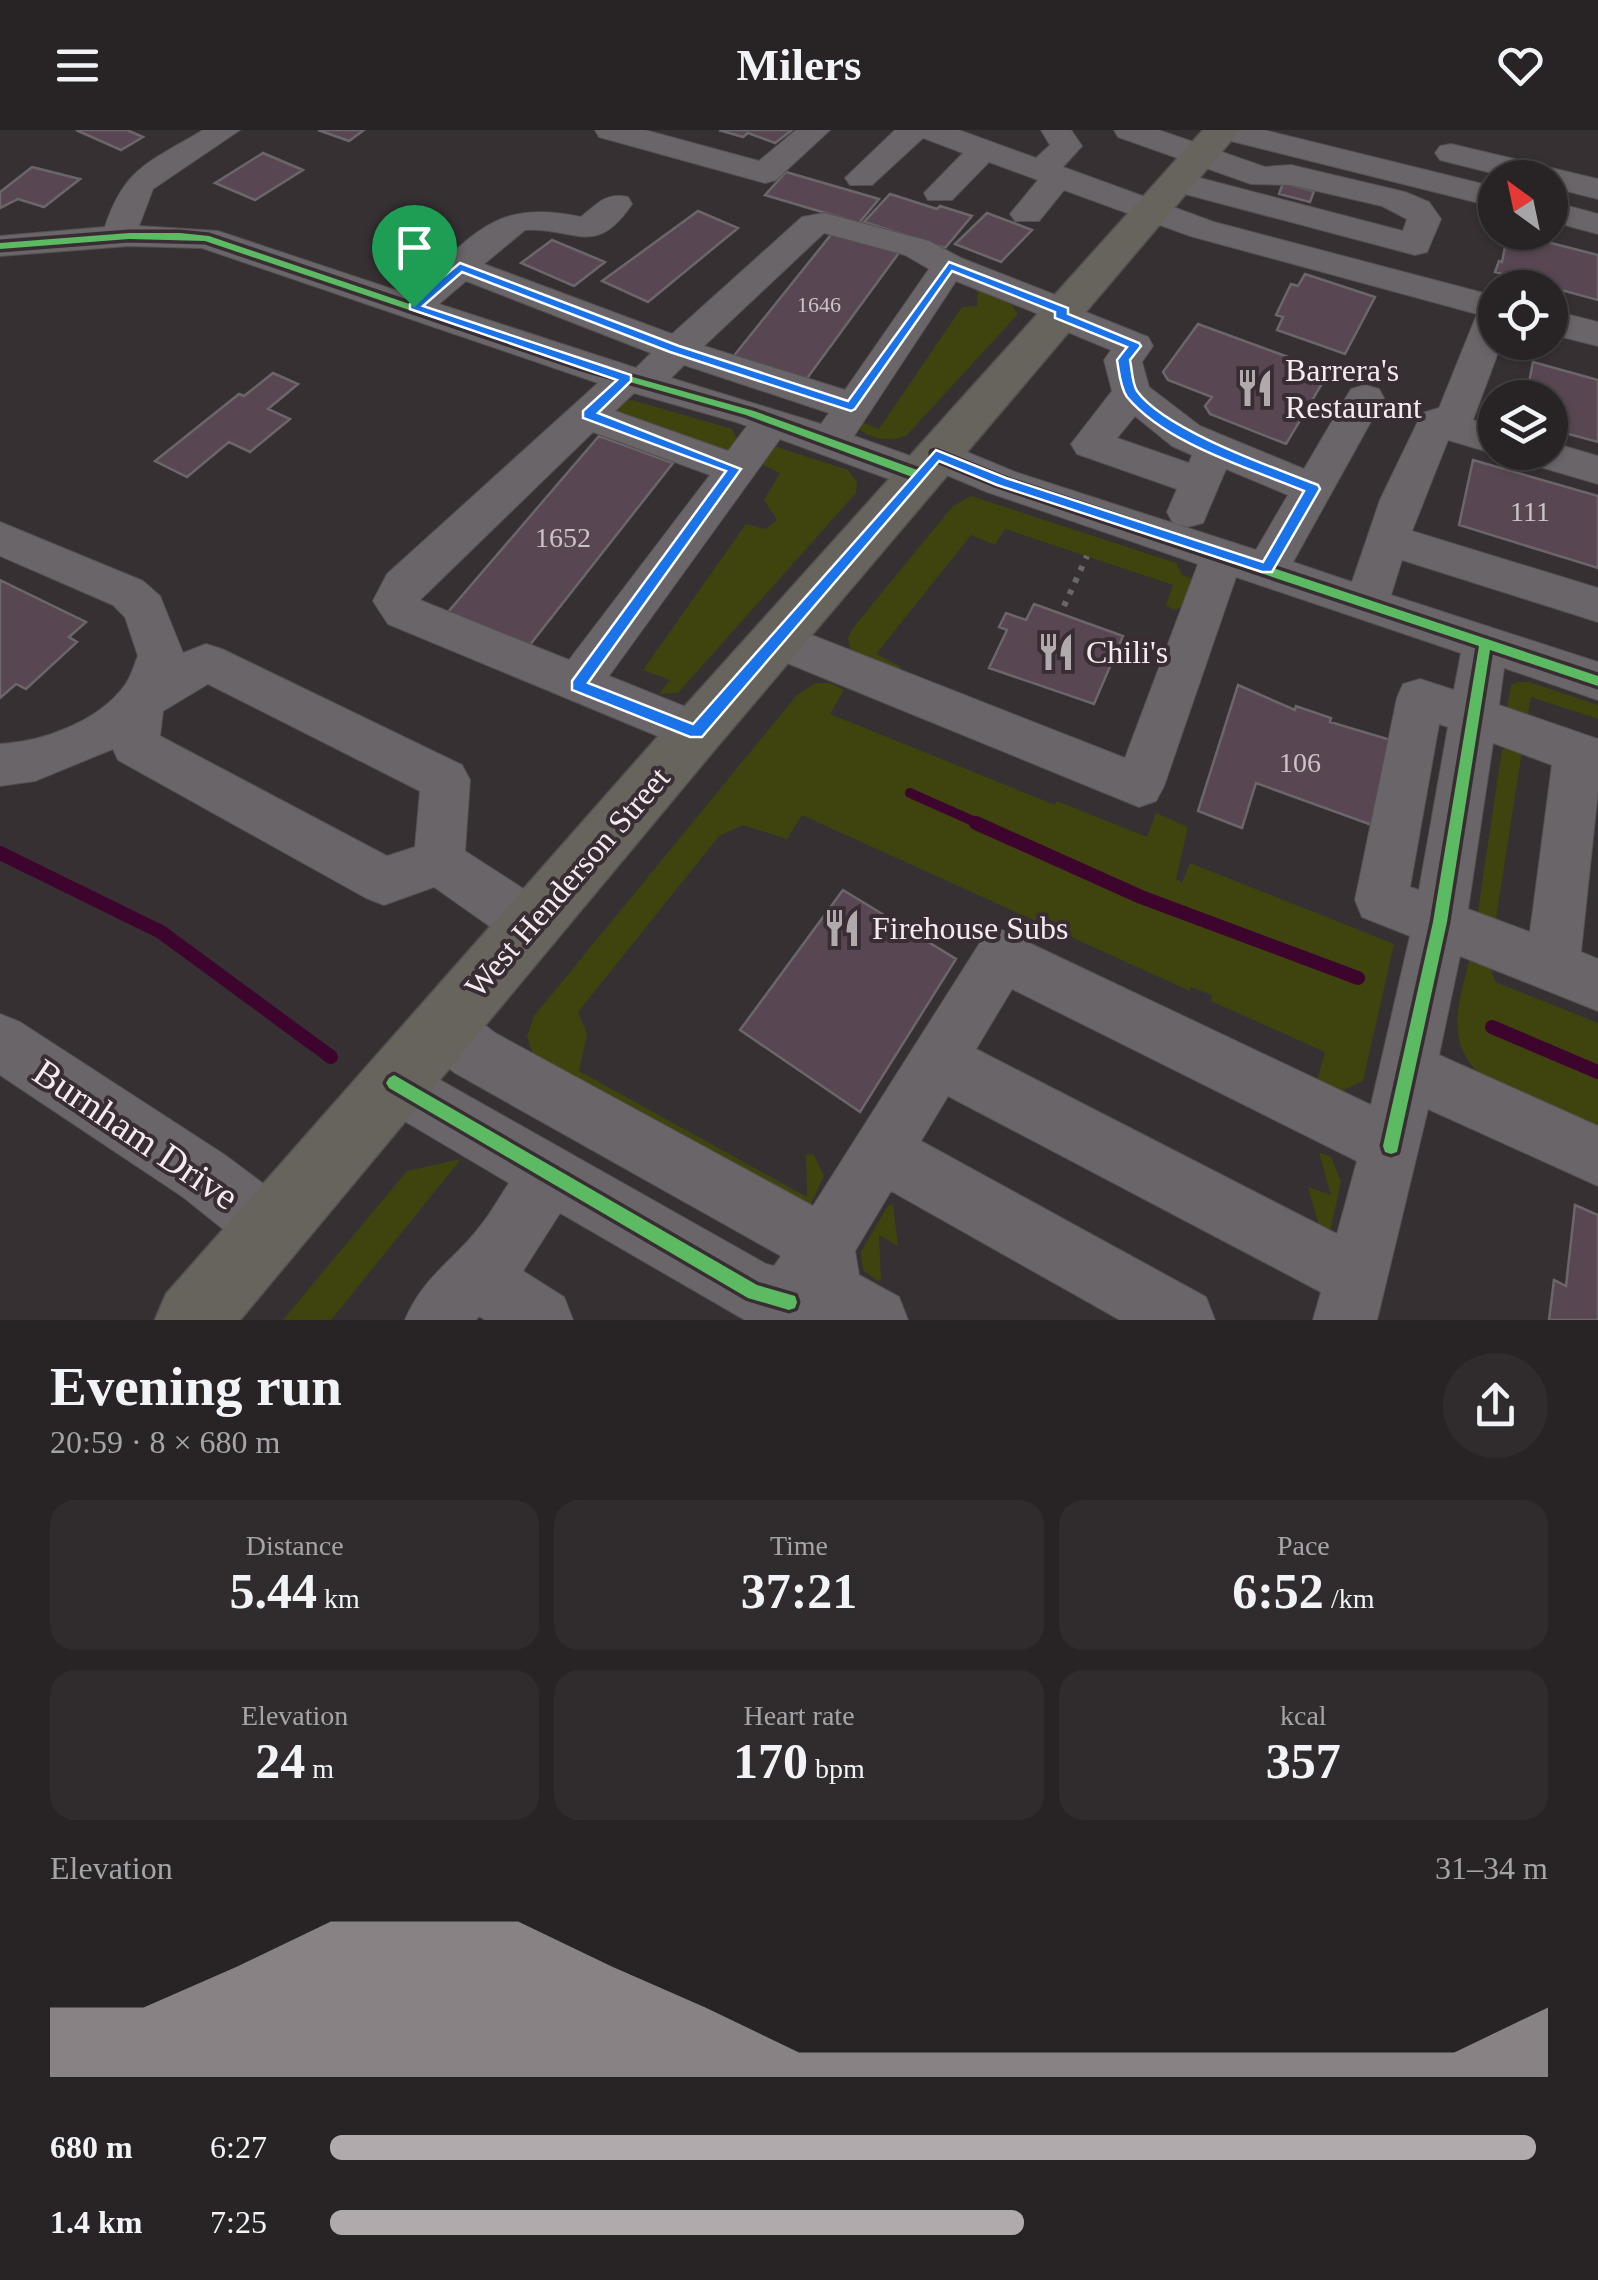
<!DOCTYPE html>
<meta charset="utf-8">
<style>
body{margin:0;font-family:"Times New Roman",serif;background:#302c2e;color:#f1f3f6;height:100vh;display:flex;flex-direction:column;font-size:38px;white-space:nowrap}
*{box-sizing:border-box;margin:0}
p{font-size:32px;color:#a5a4a7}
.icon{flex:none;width:55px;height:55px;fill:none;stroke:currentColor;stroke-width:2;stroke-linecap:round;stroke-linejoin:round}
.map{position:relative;height:1190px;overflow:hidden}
.sheet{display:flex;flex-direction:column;background:#282426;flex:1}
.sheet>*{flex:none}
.needle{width:65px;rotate:327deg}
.buttons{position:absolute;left:1478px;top:30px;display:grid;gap:20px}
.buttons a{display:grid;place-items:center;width:90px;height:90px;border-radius:50%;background:#282426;box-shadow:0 2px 8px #0004,0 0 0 2px #444143;font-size:50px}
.pin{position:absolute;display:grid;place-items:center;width:85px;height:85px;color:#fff;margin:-102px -42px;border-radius:50% 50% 50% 0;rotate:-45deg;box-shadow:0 0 10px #0007}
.pin .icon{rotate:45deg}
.round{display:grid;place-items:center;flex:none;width:105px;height:105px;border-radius:52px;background:#302c2e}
.summary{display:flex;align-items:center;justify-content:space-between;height:170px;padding:0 50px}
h1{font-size:55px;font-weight:600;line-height:75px}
.metrics{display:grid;grid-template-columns:repeat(3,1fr);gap:15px;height:170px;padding:10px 50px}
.metrics div{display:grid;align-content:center;border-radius:25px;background:#302c2e;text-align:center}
.metrics b{font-size:50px;font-weight:600}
.metrics small{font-size:28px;font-weight:400}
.metrics p{font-size:28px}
.chart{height:280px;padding:20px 50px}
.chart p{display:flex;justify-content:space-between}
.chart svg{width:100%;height:180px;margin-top:10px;fill:#b1aaad;opacity:.7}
ul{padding:0 50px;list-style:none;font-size:32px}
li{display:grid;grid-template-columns:160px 120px 1fr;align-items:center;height:75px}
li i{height:25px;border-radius:12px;background:#b1aaad}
header{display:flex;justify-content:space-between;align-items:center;height:130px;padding:0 50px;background:#282426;font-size:45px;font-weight:600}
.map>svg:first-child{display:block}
</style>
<header><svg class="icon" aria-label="menu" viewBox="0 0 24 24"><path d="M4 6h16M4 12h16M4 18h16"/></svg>Milers<svg class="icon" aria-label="heart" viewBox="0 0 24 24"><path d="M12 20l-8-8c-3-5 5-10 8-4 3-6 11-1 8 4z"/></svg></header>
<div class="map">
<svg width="1598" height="1190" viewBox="0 0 1598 1190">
<rect width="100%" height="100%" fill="#363033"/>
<!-- green -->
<path fill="#3f440f" d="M974,157L1011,174L1018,184L907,305C892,312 873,310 860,300L861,292L879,299L962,177L977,176L978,164Z
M632,270L732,299L737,310L728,320L718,322L615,285L619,272Z
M777,317L848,340L857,352L856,363L678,563L659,564L670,550L643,540L746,394L766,399L777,390L764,370L780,343L760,333L769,319Z
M971,366L1176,433L1182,445L1193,449L1182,477L1173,480L1166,475L1173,455L1005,399L995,415L971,405L876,524L901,537L899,541L851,521L848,508L853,498L952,377Z
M1518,552H1529L1598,575V589L1531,567L1527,590L1507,578L1511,555Z
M816,553H830L844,560L830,584L1055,675L1057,671L1147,707L1156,683L1188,697L1176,749L1182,753L1190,733L1394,814L1363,951L1337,963L1316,954L1325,922L1211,871L1212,865L1191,857L1190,861L802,685L787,709L743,695L719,706L578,882L587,904L579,941L807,1067L806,1025L813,1024L824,1046L811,1073L808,1075L534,927L527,906L534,886L797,565Z
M1509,617L1522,621L1495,795L1478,781L1502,620Z
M1469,830L1489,834L1495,852L1598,893V997L1479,943C1444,909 1460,872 1469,830Z
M1319,1022L1331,1027L1341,1051L1330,1102L1320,1099L1308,1057L1331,1065Z
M461,1029L331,1190H283L407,1041Z
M893,1074L898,1116L879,1105L881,1150L878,1151L863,1140L861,1122L887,1077Z"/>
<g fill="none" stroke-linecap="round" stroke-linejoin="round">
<!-- stream-far1 -->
<path stroke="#3d052e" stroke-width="10" d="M910,663L982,695"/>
<!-- stream -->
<path stroke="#3d052e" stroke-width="14" d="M976,693L1141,767L1358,848
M0,723L161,802L331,927
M1492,897L1598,942"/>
</g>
<!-- building -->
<path fill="#584752" stroke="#6b6669" stroke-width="2.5" d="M76,0H127L143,7L121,20Z
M318,0H364L349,11Z
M719,0H792L775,13L748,3L743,7Z
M263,23L303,40L255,70L215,53Z
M32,37L80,49L44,77L18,69L0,78V62Z
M786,42L879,69L859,93L765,65Z
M1283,53L1314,61L1310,72L1279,64Z
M890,64L937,79L940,76L972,86L945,118L864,92Z
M698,81L738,98L648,172L602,151Z
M987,83L1032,100L1001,132L955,114Z
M834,101L901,120L805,251L732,228Z
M1508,102L1598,125V170L1495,142L1499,131L1502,132Z
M552,110L605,132L574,156L521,133Z
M1305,144L1375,167L1345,224L1277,200L1283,187L1276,185L1291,154L1298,156Z
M1198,194L1329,242L1286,314L1210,284L1205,276L1212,267L1168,250L1163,242Z
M1533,232L1598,250V312L1550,299V268H1526Z
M273,243L298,254L268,279L290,289L250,322L229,312L187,347L155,331L239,264L244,266Z
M599,306L673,333L529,516L448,482Z
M1473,330L1598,366V438L1459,395Z
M0,450L86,492L69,507L77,512L26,559L16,554L0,568Z
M1034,474L1123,506L1094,574L989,538L1007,500L999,497L1006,483L1026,490Z
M1238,555L1295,580L1296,576L1331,588L1330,592L1391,610L1372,695L1256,653L1242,698L1198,681Z
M843,760L956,829L860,982L740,900Z
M1575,1075L1598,1085V1190H1549L1554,1150L1566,1156Z"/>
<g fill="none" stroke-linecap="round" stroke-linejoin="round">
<!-- minor casing -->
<g stroke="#554f52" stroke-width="2">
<path id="minor" d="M203,0H240L153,59L139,96L218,101L407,164C472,110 489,67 581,87C597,74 606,62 628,67L632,74C595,129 576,97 525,100L484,134L672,204L802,87L824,83L929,111L961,128L1076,173L1081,180L1148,207L1153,216L1142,232L1149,257L1200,296L1304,339L1351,259L1365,255L1379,259L1384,268L1293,432L1352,452L1380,370L1422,283L1439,278L1477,184L1190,106L1064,60L1039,91H1015L1010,84L1038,50L989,32L952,70H928L924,63L963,23L923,8L872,55H850L845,48L895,0H959L1036,28L1050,15L1041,0H1071L1082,16L1063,37L1214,92L1495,166V212H1502L1473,290L1495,296V322H1500L1495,324L1448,310L1412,401L1598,458V492L1402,430L1391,465L1598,532V570L1504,538L1499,575L1598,609V661L1581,822L1598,829V881L1460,826L1439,925L1598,996V1056L1428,979L1377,1190H1313L1321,1162L948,966L921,1011L1206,1167L1215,1190H1120L891,1061L855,1121L859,1145L899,1167L908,1190H745L560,1083L523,1141L564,1167L573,1190H485L479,1186L476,1190H405C423,1147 451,1133 478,1099C490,1085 499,1068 509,1053L374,973L365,953L374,933L394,924L766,1134L774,1136L781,1126L455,943L422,917L414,897L422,877L442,869L462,877L495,903L813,1076L983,808L1002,800L1371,975L1410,806L1362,787L1355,770L1397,568L1403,554L1420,549L1454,560L1461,523L1236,447L1164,656L1156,671L1139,677L760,522L753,509L760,496L776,491L1125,628L1198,434L987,362L937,341L933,355L919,360L780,309L609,546L713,588L720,602L713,616L696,622L388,494L373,471L387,444L598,253L202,118L129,116L0,126V106L105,97C125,36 151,32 203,0ZM824,103L905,125L929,139L845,260L704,216ZM466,151L651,223L636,238L439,174ZM956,151L1041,185L1046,193L1111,220L1104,230L1112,261L1071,314L1077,324L1177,359L1167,382L1173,393L1188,397L1203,393L1226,339L1288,365L1256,420L1015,342L950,315L936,311L922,315L916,325L919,329L854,306ZM684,235L829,283L821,294L671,248ZM634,263L736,292L747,296L728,321L615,281ZM1135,286L1172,316L1192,325L1189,333L1117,308ZM593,302L710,345L569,530L420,470ZM1439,594L1448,597L1419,760L1410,757ZM1493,613L1552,635L1530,802L1468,779ZM1012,859L1357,1031L1337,1104L976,919Z
M595,0H645L759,31L796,0H830L776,50L765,53L599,7Z
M1114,0H1159L1265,37L1291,35L1405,62L1429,72L1441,89L1427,122L1415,125L1166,59L1161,52L1166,45L1177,42L1403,101L1407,89L1382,76L1291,55L1251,54L1118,7Z
M1211,0H1264L1495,57V77L1215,7Z
M1451,14L1598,49V69L1550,57V48H1512L1440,30L1435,23L1440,16Z
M1550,71L1598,84V104L1550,91Z
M1550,180L1598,192V216L1550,204Z
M1550,312L1598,326V354L1523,332L1517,322H1550Z
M0,392L143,451L160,466L183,523L206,514L222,519L462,635L470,650L465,721L550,776L558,794L550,812L531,819L512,812L434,757L384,775L366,768L118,630L113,619L35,651L0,656V614C43,612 99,591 125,555C131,547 134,535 138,526L125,487L113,475L0,426ZM208,554L420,661L415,717L387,726L160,606L163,581Z
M0,884L20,892L225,1025L293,1076L302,1098L293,1120L271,1129L249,1120L183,1067L0,945Z"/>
</g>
<!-- major casing -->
<g stroke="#554f52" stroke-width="3">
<path id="major" d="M1203,0H1240L716,618L240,1190H155L166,1164L676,586Z"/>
</g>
<!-- path -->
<path stroke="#6b6669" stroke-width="6" stroke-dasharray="5 8" stroke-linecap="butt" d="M1064,476L1087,426"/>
<!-- minor -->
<use href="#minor" fill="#6a6568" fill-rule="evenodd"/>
<!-- major -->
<use href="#major" fill="#67645e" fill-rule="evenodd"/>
<!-- cycleway casing -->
<g stroke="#392d34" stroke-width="7">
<path id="cycleway" d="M129,103H180L209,106L590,235L754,281L923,342L924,345L919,349L915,348L746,285L584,239L205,111L129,109L0,119V113Z
M936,321L1005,349L1598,546V556L1490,520L1447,792L1397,1022L1391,1024L1385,1022L1383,1016L1433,792L1479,516L997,355L932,328V322Z
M394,945L757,1155L795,1166L797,1172L795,1178L789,1180L748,1168L389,958L386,953L389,948Z"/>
</g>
<!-- cycleway -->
<use href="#cycleway" fill="#5cba63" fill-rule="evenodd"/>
</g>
<!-- route -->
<path fill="#1a73e8" stroke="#fff" stroke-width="2.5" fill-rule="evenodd" d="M949,132L1068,178V184L1139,213L1141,216L1130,230C1132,239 1132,253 1137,261C1165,300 1272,337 1318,355L1320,359L1272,442H1262L997,355L939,331L702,607H690L572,560V551L726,341L583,288V281L617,250L410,179V174L460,133L679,216L848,271ZM952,141L1055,182V188L1127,217L1117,230C1119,241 1120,257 1127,267C1166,314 1249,338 1304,361L1263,432L1006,348L936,320L693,594L588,553L741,339L598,283L631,251V245L423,176L462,142L670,222L851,281L855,279Z"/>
<!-- icons -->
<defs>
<g id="restaurant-bare" transform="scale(3)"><path d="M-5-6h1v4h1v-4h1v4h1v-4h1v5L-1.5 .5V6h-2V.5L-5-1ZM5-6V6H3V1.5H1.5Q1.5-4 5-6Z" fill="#b1aaad" stroke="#392d34" stroke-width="2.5" paint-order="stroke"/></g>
</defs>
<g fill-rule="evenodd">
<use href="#restaurant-bare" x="1255" y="258"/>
<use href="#restaurant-bare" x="1056" y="522"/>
<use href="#restaurant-bare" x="842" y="798"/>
</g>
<g text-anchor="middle" stroke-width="8" stroke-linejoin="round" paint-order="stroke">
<!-- far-number labels -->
<g font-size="22" fill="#ccc2c8">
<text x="819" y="182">1646</text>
</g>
<!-- number labels -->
<g font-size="28" fill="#ccc2c8">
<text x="1530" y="391">111</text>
<text x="563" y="417">1652</text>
<text x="1300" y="642">106</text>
</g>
<!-- poi labels -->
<g font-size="32" fill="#f3ebef" stroke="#392d34" text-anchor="start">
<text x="1285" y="251">Barrera's<tspan x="1285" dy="37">Restaurant</tspan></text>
<text x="1086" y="533">Chili's</text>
<text x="872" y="809">Firehouse Subs</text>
</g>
<!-- street labels -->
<g font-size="32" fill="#f3ebef" stroke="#392d34">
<text transform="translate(567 752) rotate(-49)" y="11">West Henderson Street</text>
</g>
<!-- near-street labels -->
<g font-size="38" fill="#f3ebef" stroke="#392d34">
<text transform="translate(136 1004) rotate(34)" y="13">Burnham Drive</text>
</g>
</g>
</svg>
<div class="buttons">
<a><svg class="needle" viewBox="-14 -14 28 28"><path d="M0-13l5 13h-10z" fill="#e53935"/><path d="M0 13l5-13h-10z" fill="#a5a4a7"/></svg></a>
<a><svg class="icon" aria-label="locate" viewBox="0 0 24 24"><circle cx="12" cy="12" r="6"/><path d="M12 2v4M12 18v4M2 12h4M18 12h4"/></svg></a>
<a><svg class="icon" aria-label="layers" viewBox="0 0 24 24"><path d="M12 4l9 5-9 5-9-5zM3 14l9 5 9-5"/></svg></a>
</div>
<div class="pin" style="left:414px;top:177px;background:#1e9e55"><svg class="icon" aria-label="arrive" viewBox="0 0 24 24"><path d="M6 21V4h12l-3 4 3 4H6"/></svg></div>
</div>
<section class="sheet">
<div class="summary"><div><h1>Evening run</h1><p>20:59 · 8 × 680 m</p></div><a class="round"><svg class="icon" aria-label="share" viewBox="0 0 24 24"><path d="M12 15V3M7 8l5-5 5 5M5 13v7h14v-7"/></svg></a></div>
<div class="metrics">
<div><p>Distance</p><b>5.44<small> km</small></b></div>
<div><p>Time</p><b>37:21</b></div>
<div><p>Pace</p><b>6:52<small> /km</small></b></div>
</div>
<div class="metrics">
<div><p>Elevation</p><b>24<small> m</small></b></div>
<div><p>Heart rate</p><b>170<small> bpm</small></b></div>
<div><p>kcal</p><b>357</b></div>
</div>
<div class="chart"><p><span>Elevation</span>31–34 m</p>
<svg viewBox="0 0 160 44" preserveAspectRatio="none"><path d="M0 44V27L10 27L20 17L30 6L40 6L50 6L60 17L70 27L80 38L90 38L100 38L110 38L120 38L130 38L140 38L150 38L160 27V44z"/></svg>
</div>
<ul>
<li><b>680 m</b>6:27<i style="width:99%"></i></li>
<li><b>1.4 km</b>7:25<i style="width:57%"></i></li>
</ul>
</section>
